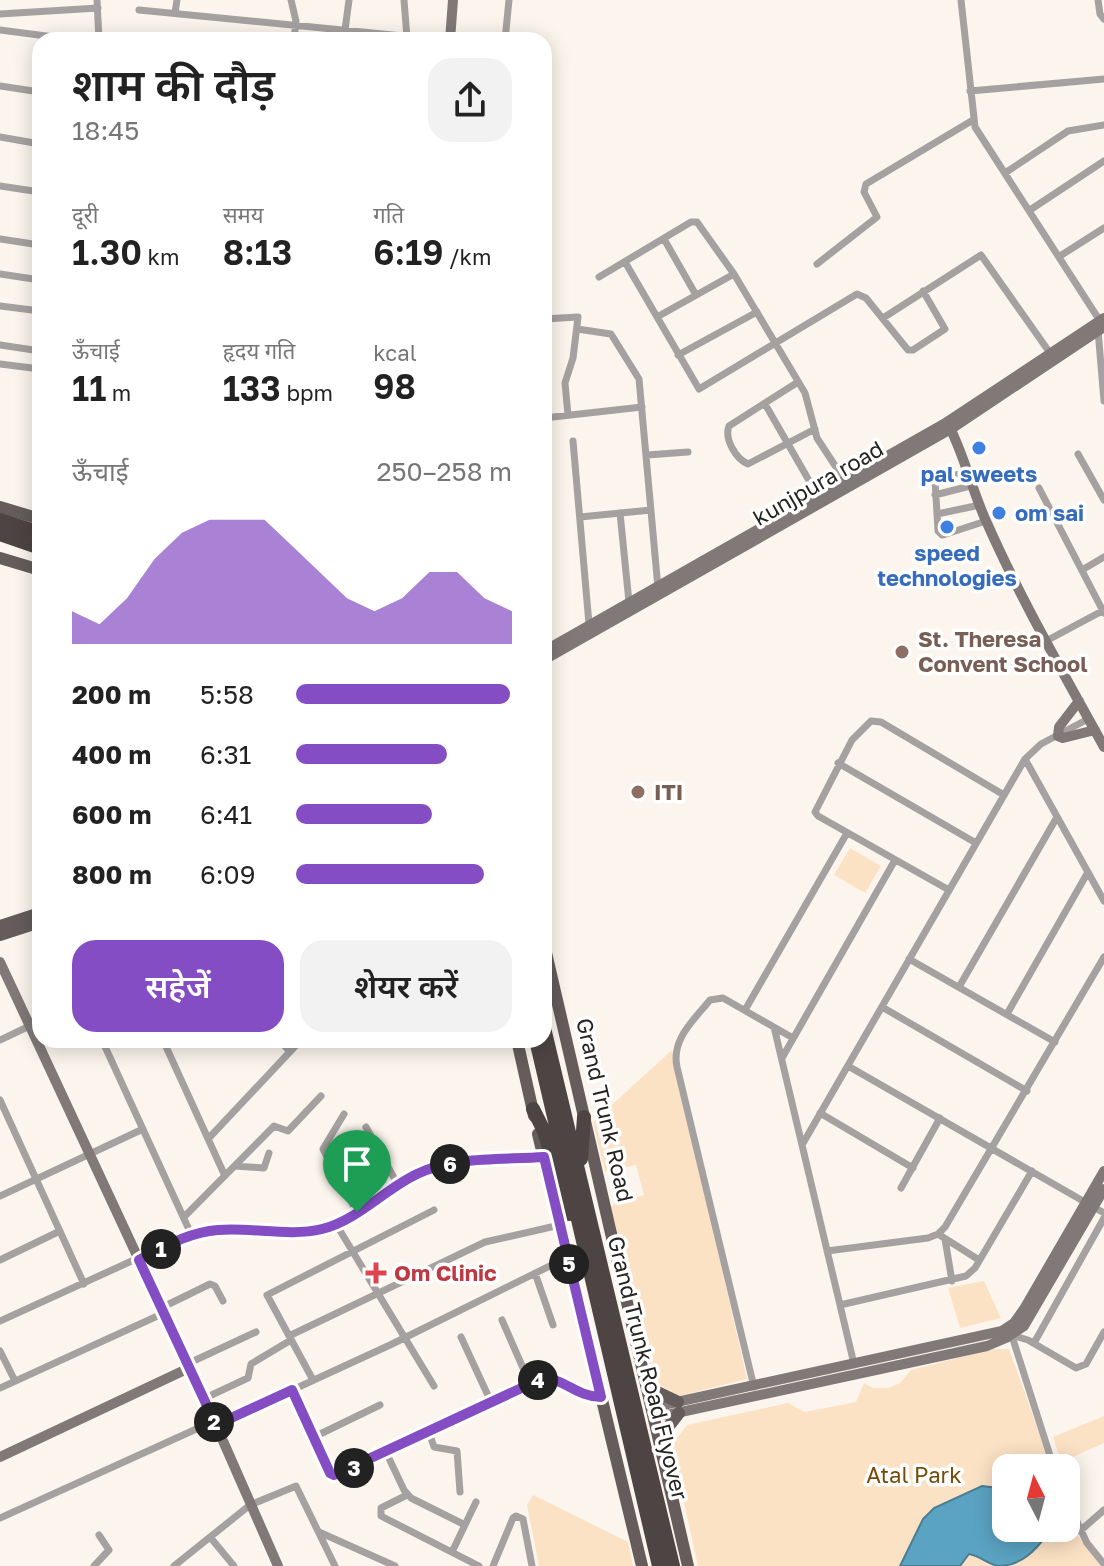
<!DOCTYPE html>
<html lang="hi">
<meta charset="utf-8">
<style>
body{margin:0;font-family:"Golos Text","Noto Sans Devanagari",sans-serif;background:#f2f2f2;color:#222;height:100vh;display:flex;flex-direction:column;font-size:30px;white-space:nowrap}
*{box-sizing:border-box;margin:0}
p{font-size:26px;color:#767676}
.icon{flex:none;width:44px;height:44px;fill:none;stroke:currentColor;stroke-width:2;stroke-linecap:round;stroke-linejoin:round}
.map{position:relative;flex:1;overflow:hidden}
.side{position:absolute;left:32px;top:32px;width:520px;height:1016px;display:flex;flex-direction:column;background:#fff;border-radius:24px;box-shadow:0 4px 20px #0003}
.side>*{flex:none}
.needle{width:52px;rotate:354deg}
.buttons{position:absolute;left:992px;top:1454px;display:grid;gap:16px}
.buttons a{display:grid;place-items:center;width:88px;height:88px;border-radius:16px;background:#fff;box-shadow:0 4px 20px #0003;font-size:40px}
.pin{position:absolute;display:grid;place-items:center;width:68px;height:68px;color:#fff;margin:-82px -34px;border-radius:50% 50% 50% 0;rotate:-45deg;box-shadow:0 0 8px #0007}
.pin .icon{rotate:45deg}
.km{position:absolute;width:40px;height:40px;margin:-20px;border-radius:50%;background:#222;color:#fff;font-size:22px;line-height:40px;text-align:center}
.round{display:grid;place-items:center;flex:none;width:84px;height:84px;border-radius:24px;background:#f2f2f2}
.overview{display:flex;align-items:center;justify-content:space-between;height:136px;padding:0 40px}
h1{font-size:44px;font-weight:600;line-height:60px}
.figures{display:grid;grid-template-columns:repeat(3,1fr);gap:12px;height:136px;padding:8px 40px}
.figures div{display:grid;align-content:center}
.figures b{font-size:34px;font-weight:600}
.figures small{font-size:22px;font-weight:400}
.figures p{font-size:22px}
.chart{height:224px;padding:16px 40px}
.chart p{display:flex;justify-content:space-between}
.chart svg{width:100%;height:144px;margin-top:8px;fill:#854dc4;opacity:.7}
.cta{display:flex;gap:16px;margin-top:auto;padding:16px 40px}
.cta a{flex:1;height:92px;border-radius:24px;background:#854dc4;color:#fff;font-size:32px;font-weight:600;line-height:92px;text-align:center}
.cta a+a{background:#f2f2f2;color:#222}
ul{padding:0 40px;list-style:none;font-size:26px}
li{display:grid;grid-template-columns:128px 96px 1fr;align-items:center;height:60px}
li i{height:20px;border-radius:10px;background:#854dc4}
.map>svg:first-child{display:block}
</style>
<div class="map">
<svg width="1104" height="1566" viewBox="0 0 1104 1566">
<rect width="100%" height="100%" fill="#fcf5ed"/>
<!-- green -->
<path fill="#fce2c4" d="M850,848L881,866L865,893L834,875Z
M672,1050L747,1379L679,1396L653,1381L611,1207L615,1203L644,1195L636,1165L605,1172L593,1122Z
M984,1281L1001,1318L960,1328L948,1288Z
M993,1349H1009L1052,1468H1006V1528H1066V1506L1076,1533L1102,1566H698L673,1453L675,1441L687,1425L788,1403L805,1412L856,1402L864,1383L873,1388H889L900,1383L911,1370Z
M1104,1416V1443L1061,1462L1053,1437Z
M533,1495L628,1542L633,1566H539L527,1505Z"/>
<!-- water -->
<path fill="#5aa3c2" stroke="#4a7d91" stroke-width="2" d="M982,1486L1006,1489V1528H1053C1039,1545 1025,1566 998,1566C988,1564 980,1556 969,1554L960,1566H900L923,1519L934,1508Z"/>
<g fill="none" stroke-linecap="round" stroke-linejoin="round">
<!-- street -->
<path stroke="#a6a1a1" stroke-width="7" d="M97,0L99,40
M291,0L296,21L294,40
M404,0L407,38
M961,0L975,127L1100,321L1098,330L1104,401
M1098,0L1100,14L1104,19
M139,10L443,40
M175,13L177,0
M0,14L98,8
M0,30L77,40
M345,30L349,0
M505,40L509,0
M0,86L40,92
M970,91L1104,79
M0,137L40,144
M1005,173L1068,131L1104,125
M0,186L40,192
M1030,210L1104,161
M0,239L40,245
M664,239L696,295
M1060,256L1104,228
M625,262L699,389L857,294L866,298L908,350H913L945,329L923,291
M817,264L877,217L864,192L866,184L973,120
M0,274L40,280
M599,277L691,222H697L734,274L805,393L817,438L847,484
M0,306L40,311
M657,317L734,274
M883,318L981,255L1050,353
M544,319L578,317L573,358L565,383L568,415
M577,329L611,334L639,379L658,588
M0,345L40,351
M678,355L757,312
M0,364L40,369
M798,382L729,426C724,439 736,459 748,464L815,429
M765,404L811,484
M544,418L642,407
M573,441L589,624
M1078,454L1104,500
M647,455L688,452
M969,473L940,477L935,480L938,531L942,535L946,534L986,521
M1039,488L1104,613
M935,495L974,485
M620,513L629,602
M937,514L980,505
M580,517L651,510
M1082,570L1104,557
M1046,641L1104,610
M1025,759L1104,901
M838,763L976,843
M949,890L818,816L815,812L852,740L871,721L881,722L1004,795
M909,959L1055,1042
M959,987L1057,817
M882,1007L1027,1091
M745,1010L847,833
M1007,1014L1088,872
M774,1027L854,1364
M0,1040L40,1021
M102,1040L191,1234
M163,1040L225,1176
M279,1040L290,1052
M782,1058L895,860
M848,1066L1104,1213
M0,1100L84,1284
M820,1113L913,1168
M344,1114L323,1149L357,1212
M366,1127L398,1185
M208,1139L301,1040
M802,1145L1025,759L1041,744L1088,719
M235,1166L264,1168L269,1153
M901,1188L940,1118
M0,1196L143,1129
M184,1217L274,1126L288,1131L321,1096
M336,1224L434,1386
M938,1234L979,1260
M945,1239L952,1281
M827,1251L928,1238L938,1234L945,1227L1104,957
M0,1260L60,1231
M535,1273L553,1325
M840,1305L966,1276L975,1268L1032,1171
M161,1308L210,1284L215,1286L223,1301
M502,1320L530,1384
M0,1321L191,1234C208,1231 224,1229 240,1229C267,1229 294,1235 320,1229C356,1221 384,1190 416,1174C453,1156 503,1160 544,1157
M1011,1333L1054,1468
M1011,1335L1028,1340L1076,1368L1086,1364L1104,1332
M289,1336L485,1242L560,1225
M461,1337L491,1402
M1034,1343L1104,1218
M0,1351L15,1381
M187,1364L256,1332
M313,1380L267,1295L434,1210
M754,1387L677,1067C671,1039 694,1020 710,1000L723,998L793,1038
M0,1388L164,1313
M292,1390L330,1473L334,1475L541,1379C561,1376 578,1397 601,1397
M203,1399L248,1378L251,1364L291,1340
M216,1425L390,1345L568,1257
M429,1432L434,1447L457,1451L460,1492
M314,1437L380,1405
M386,1452L404,1490L411,1498L465,1525
M407,1495L381,1508V1516L479,1566
M1066,1498L1087,1543L1104,1564
M0,1518L214,1421
M1080,1531L1104,1510
M319,1532L395,1566
M210,1537L234,1566
M452,1552L476,1502
M94,1566L109,1550L99,1535
M174,1566L250,1505L296,1486L335,1566
M493,1566L513,1518L516,1516L523,1519L532,1566"/>
<!-- secondary -->
<path stroke="#807978" stroke-width="10" d="M450,40L453,0
M949,426C965,457 972,491 987,523C1021,600 1064,674 1104,747
M544,651L947,422L1104,318
M544,660L951,429L1104,327
M1079,701L1059,727L1058,736L1063,738L1095,730
M0,962L216,1425L278,1566
M653,1414L663,1405L1002,1331L1014,1323L1024,1309L1104,1171
M653,1414L667,1415L987,1346L1006,1338L1024,1326L1104,1189
M0,1457L189,1368"/>
<!-- primary -->
<path stroke="#655c5b" stroke-width="12" d="M0,507L40,519
M0,558L40,570
M0,926L40,913
M0,935L40,922
M544,944L688,1566
M517,1040L534,1116
M538,1134L642,1566
M647,1387L678,1402
M659,1439L679,1413"/>
<!-- highway -->
<path stroke="#4e4443" stroke-width="14" d="M0,520L40,533
M0,534L40,548
M544,1028L673,1566
M536,1040L659,1566
M533,1109L544,1131L569,1214
M581,1159L584,1117"/>
</g>
<g fill="none" stroke-linecap="round" stroke-linejoin="round">
<!-- route casing -->
<g stroke="#fff" stroke-width="16">
<path id="route" d="M544,1157L601,1397C576,1397 562,1376 541,1379L334,1475L330,1473L292,1390L216,1425L139,1260C164,1247 189,1232 218,1230C252,1227 289,1237 322,1229C358,1220 385,1189 417,1174C454,1156 503,1160 544,1157Z"/>
</g>
<!-- route -->
<use href="#route" stroke="#854dc4" stroke-width="10"/>
</g>
<!-- markers -->
<g fill="#3f7fe0" stroke="#fff" stroke-width="3">
<circle cx="979" cy="448" r="8"/>
<circle cx="999" cy="513" r="8"/>
<circle cx="947" cy="527" r="8"/>
</g>
<g fill="#8d6e63" stroke="#fff" stroke-width="3">
<circle cx="902" cy="652" r="8"/>
<circle cx="638" cy="792" r="8"/>
</g>
<path fill="#e0444e" stroke="#fff" stroke-width="3" d="M372 1261h8v8h8v8h-8v8h-8v-8h-8v-8h8z"/>
<g text-anchor="middle" stroke-width="7" stroke-linejoin="round" paint-order="stroke">
<!-- shop labels -->
<g font-size="22" font-weight="bold" fill="#366cbe" stroke="#fff">
<text x="979" y="482">pal sweets</text>
<text x="1015" y="521" text-anchor="start">om sai</text>
<text x="947" y="561">speed<tspan x="947" dy="25">technologies</tspan></text>
</g>
<!-- street labels -->
<g font-size="22" fill="#252320" stroke="#fff">
<text transform="translate(818 483) rotate(-30)" y="8">kunjpura road</text>
<text transform="translate(605 1110) rotate(77)" y="8">Grand Trunk Road</text>
<text transform="translate(648 1368) rotate(76)" y="8">Grand Trunk Road Flyover</text>
</g>
<!-- education labels -->
<g font-size="22" font-weight="bold" fill="#785e54" stroke="#fff" text-anchor="start">
<text x="918" y="647">St. Theresa<tspan x="918" dy="25">Convent School</tspan></text>
<text x="654" y="800">ITI</text>
</g>
<!-- health labels -->
<g font-size="22" font-weight="bold" fill="#be3a42" stroke="#fff" text-anchor="start">
<text x="394" y="1281">Om Clinic</text>
</g>
<!-- park labels -->
<g font-size="22" fill="#744b08" stroke="#fff">
<text x="914" y="1483">Atal Park</text>
</g>
</g>
</svg>
<div class="buttons">
<a><svg class="needle" viewBox="-14 -14 28 28"><path d="M0-13l5 13h-10z" fill="#e53935"/><path d="M0 13l5-13h-10z" fill="#767676"/></svg></a>
</div>
<div class="pin" style="left:357px;top:1212px;background:#1e9e55"><svg class="icon" aria-label="arrive" viewBox="0 0 24 24"><path d="M6 21V4h12l-3 4 3 4H6"/></svg></div>
<b class="km" style="left:161px;top:1249px">1</b>
<b class="km" style="left:214px;top:1422px">2</b>
<b class="km" style="left:354px;top:1468px">3</b>
<b class="km" style="left:538px;top:1380px">4</b>
<b class="km" style="left:569px;top:1264px">5</b>
<b class="km" style="left:450px;top:1164px">6</b>
<section class="side">
<div class="overview"><div><h1>शाम की दौड़</h1><p>18:45</p></div><a class="round"><svg class="icon" aria-label="share" viewBox="0 0 24 24"><path d="M12 15V3M7 8l5-5 5 5M5 13v7h14v-7"/></svg></a></div>
<div class="figures">
<div><p>दूरी</p><b>1.30<small> km</small></b></div>
<div><p>समय</p><b>8:13</b></div>
<div><p>गति</p><b>6:19<small> /km</small></b></div>
</div>
<div class="figures">
<div><p>ऊँचाई</p><b>11<small> m</small></b></div>
<div><p>हृदय गति</p><b>133<small> bpm</small></b></div>
<div><p>kcal</p><b>98</b></div>
</div>
<div class="chart"><p><span>ऊँचाई</span>250–258 m</p>
<svg viewBox="0 0 160 44" preserveAspectRatio="none"><path d="M0 44V34L10 38L20 30L30 18L40 10L50 6L60 6L70 6L80 14L90 22L100 30L110 34L120 30L130 22L140 22L150 30L160 34V44z"/></svg>
</div>
<ul>
<li><b>200 m</b>5:58<i style="width:99%"></i></li>
<li><b>400 m</b>6:31<i style="width:70%"></i></li>
<li><b>600 m</b>6:41<i style="width:63%"></i></li>
<li><b>800 m</b>6:09<i style="width:87%"></i></li>
</ul>
<div class="cta"><a>सहेजें</a><a>शेयर करें</a></div>
</section>
</div>
